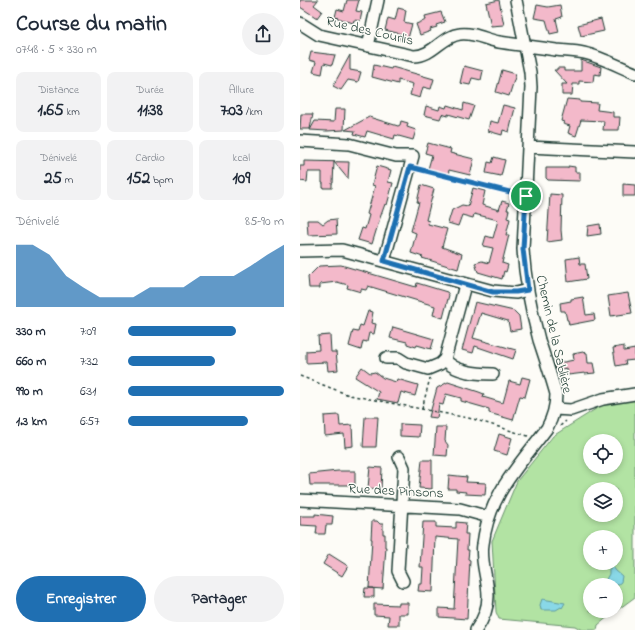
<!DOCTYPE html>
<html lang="fr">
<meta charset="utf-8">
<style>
body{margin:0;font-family:"Indie Flower",sans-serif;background:#f2f2f3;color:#1f2937;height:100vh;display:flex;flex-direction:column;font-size:15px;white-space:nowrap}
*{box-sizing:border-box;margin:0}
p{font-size:13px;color:#747a83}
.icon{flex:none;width:22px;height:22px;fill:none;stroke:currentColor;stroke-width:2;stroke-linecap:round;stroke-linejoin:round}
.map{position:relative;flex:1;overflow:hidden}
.panel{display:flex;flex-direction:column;background:#fff;width:300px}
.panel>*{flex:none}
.controls{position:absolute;left:283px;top:434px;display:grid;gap:8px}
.controls a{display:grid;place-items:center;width:40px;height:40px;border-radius:50%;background:#fff;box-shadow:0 2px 6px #0003;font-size:20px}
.pin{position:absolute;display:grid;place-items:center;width:34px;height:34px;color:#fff;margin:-17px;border:2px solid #fff;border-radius:50%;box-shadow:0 1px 4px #0007}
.round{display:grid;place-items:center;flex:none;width:42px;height:42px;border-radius:21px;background:#f2f2f3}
.summary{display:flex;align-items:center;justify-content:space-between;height:68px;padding:0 16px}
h1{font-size:22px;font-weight:800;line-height:30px}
.stats{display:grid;grid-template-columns:repeat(3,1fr);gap:6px;height:68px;padding:4px 16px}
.stats div{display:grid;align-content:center;border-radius:8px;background:#f2f2f3;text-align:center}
.stats b{font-size:17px;font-weight:800}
.stats small{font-size:11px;font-weight:400}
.stats p{font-size:11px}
.chart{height:112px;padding:8px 16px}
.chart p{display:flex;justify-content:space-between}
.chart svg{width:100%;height:72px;margin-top:4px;fill:#1f6fb2;opacity:.7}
.primary-button{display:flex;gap:8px;margin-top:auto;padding:8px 16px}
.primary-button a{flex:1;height:46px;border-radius:24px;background:#1f6fb2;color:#fff;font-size:16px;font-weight:800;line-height:46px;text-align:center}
.primary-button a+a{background:#f2f2f3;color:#1f2937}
ul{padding:0 16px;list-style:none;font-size:13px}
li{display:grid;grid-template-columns:64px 48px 1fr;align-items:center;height:30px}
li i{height:10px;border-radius:5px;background:#1f6fb2}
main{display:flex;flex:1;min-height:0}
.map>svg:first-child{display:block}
</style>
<main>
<section class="panel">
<div class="summary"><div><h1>Course du matin</h1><p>07:48 · 5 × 330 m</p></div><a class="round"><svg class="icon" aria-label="share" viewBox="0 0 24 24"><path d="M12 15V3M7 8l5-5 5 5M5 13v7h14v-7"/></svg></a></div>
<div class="stats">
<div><p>Distance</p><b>1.65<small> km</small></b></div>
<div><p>Durée</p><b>11:38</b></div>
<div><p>Allure</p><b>7:03<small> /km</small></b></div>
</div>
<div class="stats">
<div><p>Dénivelé</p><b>25<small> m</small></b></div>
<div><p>Cardio</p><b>152<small> bpm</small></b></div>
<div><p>kcal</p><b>109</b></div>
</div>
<div class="chart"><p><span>Dénivelé</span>85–90 m</p>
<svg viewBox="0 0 160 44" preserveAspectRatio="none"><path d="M0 44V6L10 6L20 12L30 25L40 32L50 38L60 38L70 38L80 32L90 32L100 32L110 25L120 25L130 25L140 19L150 12L160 6V44z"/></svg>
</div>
<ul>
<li><b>330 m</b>7:09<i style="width:69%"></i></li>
<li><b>660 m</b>7:32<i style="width:56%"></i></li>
<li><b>990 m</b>6:31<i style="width:100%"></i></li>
<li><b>1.3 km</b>6:57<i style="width:77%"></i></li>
</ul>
<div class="primary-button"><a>Enregistrer</a><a>Partager</a></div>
</section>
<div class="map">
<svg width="335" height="630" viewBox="0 0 335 630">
<rect width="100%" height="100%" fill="#fdfcf7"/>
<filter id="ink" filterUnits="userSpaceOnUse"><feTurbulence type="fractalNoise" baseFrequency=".025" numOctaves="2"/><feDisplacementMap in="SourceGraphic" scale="8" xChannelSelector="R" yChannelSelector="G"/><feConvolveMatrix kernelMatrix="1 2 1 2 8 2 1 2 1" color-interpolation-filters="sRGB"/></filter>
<g filter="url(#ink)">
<!-- green -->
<path fill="#b2e3a3" stroke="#68906c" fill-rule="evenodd" d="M335,400V597L316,611V585H290V611H315L298,625L297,630H282L275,626L199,619L196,612L192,541L217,481L253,436L302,405ZM290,441H316V467H290ZM290,489H316V515H290ZM290,537H316V563H290Z"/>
<!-- water -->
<path fill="#89d8e7" stroke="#5f9a9f" d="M313,567L316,571L322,576L321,582L316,586V585H305L304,583L309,574V569Z
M242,599L265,603L262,608L261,607L256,610H241L240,605Z"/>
<!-- building -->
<path fill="#f3b9ca" stroke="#1f3d34" d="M0,0H18L14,5L22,11L17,18L0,7Z
M47,0H59L56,11L62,12L60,21L54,20L53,23L35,17L37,9L44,11Z
M199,0L204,25L191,26L186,3Z
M237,5L248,7L260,5L262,17L256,19L259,32L250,34L246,20L234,18Z
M98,8L106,10L104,22L112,24L107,42L99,40L101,34L85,30L88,18L95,20Z
M141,12L145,22L136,25L137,27L130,29L131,31L120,35L116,24L126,20L125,16Z
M301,19L304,31L281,36L278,25Z
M11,52L35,55L32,65L24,63L22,74L13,72L16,62L9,60Z
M50,55V70L61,72L58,82L48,80L41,90L33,86Z
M281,60L301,67L300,75L294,74L293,82L279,81V84H273L272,95H262V84H267L254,70H257V68H264V71H281Z
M74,65L91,69L92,67L134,79L131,89L123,87L120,98L110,95L113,84L98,80V84L72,77Z
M164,66L183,71L181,80L172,78L170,85L160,83Z
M202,70L216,74L209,96L196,92Z
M267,99L280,100V102L298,103L297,110L313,112V117H320L319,130H303L304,121L281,120L276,136L268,133L270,126L263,124L264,122L261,121Z
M164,103L174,106L169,120L148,114V116L142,114L140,119L124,115L126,106L139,110L140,106L146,108L147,105L163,110Z
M203,105L215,108L209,132L203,130L202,135L188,131L190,121L198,123Z
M35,109H45L44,130L27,131L10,130L15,121L34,122Z
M1,114H13L10,129H0Z
M69,117L98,126L100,125L101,121L108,123L107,127L116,130L113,140L95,135L94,139L67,131L65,137L54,134L55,131L45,130Z
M128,143L151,149L150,153L174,159L170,175L149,170L148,175L128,169L132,155L125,153Z
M194,157L205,160L201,176L186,173L188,162L192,163Z
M4,161L49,162L48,179L34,162L33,183H32V188H23V183H22V172H8L7,182L0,181V166H4Z
M77,166L91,170L88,182L93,183L87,205L85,204L80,218L72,244L58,240L62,228L65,229L69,215L67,214L75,186L72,185Z
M268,166L275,167V172H280V181L248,180L246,178V168H268Z
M323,184L335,185V196H323Z
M121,185L134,189L126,220L129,221L128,224L147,229L142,247L162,254L158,269L122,258L123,257L111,253L116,233L111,231L119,202H117Z
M173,188L185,191L182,205L199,210L202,201L209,203L207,210H209L207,218L210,219L206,235H209L202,263L208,265L206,272L204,271L202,279L178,272L175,263L182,261L189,263L193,248L183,246L186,236L193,238L198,220L174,214L173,218L162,215L158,226L148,223L152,210L162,205L168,206Z
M250,194L262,195L261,230L262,240L247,242Z
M36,219L37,234L8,235L7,220H18L23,224L28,220Z
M300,224L301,234L287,236L288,226Z
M279,257L280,264H285L287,279L268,282L266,259Z
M41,265L116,287L117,283L147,292L149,295L143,318L133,315L135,306L68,286L66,290L61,289V292L47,288L48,285L37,282L20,284V288H9L8,277L19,266Z
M328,293L332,313L311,316L308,296Z
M283,297L286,315L294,314L295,320L269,325L268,320H267L265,311H261L260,303L271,301V299Z
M175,302L214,311L219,316L221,329L210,331L208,321L181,313L173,338L216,350L213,359L175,346L173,353L162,350Z
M68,311L73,312L71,323L76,324L74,334L69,333L67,342L63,341L61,350L49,346L53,331L58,332L60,325L63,326Z
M93,327L134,339L131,349L117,345L116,347L107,344V342L90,338Z
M30,335L31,352H36L38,370L28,371L27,362L6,363V351L19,350L18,336Z
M324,346V351L335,349V360L325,361L326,364L316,366L313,348Z
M283,352L287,353L288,363H293L295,373L285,374V373L268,375L267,368L256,370L254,364L274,360L273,354Z
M62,367L70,373L75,372L83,378L96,382L97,379L118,385L115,396L101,392L98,403L77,399L79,392L55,377Z
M222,377L230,379L225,397L220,396L213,420L189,413V409L161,401V398L146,394L143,405L139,404L137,418L129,417L137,388L148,382L179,392L184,394L183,397L203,403L209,381L220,384Z
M39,415L40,426L52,425L53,446L45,447L44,434L25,436L24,416Z
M65,417H78L76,447H63Z
M100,424L120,425L119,437L100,436Z
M136,427H146L145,441L148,445L147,456L134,455Z
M199,434L212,438L207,455L194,451Z
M122,460H132V489L119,488Z
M70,467L82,468L81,489L68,488Z
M38,471H55V485H10L9,474Z
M149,475L167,477L166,482L186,483L185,495L165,494L166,492L156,491V489H148Z
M15,514L33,516L32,525H26L25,534H16L17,526L0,525V516H15Z
M72,521H77L80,524H83V534H85V547H86L83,589L69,588L72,539H71Z
M123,522H136V527L156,528V522L166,523L165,534H168L167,550H169L168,559L170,560L167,619L139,617V608L154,609L158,539L135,537L133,592L118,591L119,584H122L123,567H120Z
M29,554L48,566L42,576L23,564Z
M65,588H74V597H64Z
M99,603H108V614H99V625H88L89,616L74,615V604L99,605Z"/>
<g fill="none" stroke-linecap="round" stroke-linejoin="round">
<!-- minor casing -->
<g stroke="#1f3d34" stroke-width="14">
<path id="minor" d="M0,23L19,35L114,56C133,56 142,36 160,34C173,32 187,40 199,42C218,45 237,47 256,50C265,51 275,51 284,53C301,57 318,66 335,73
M68,46L78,0
M0,141L49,144L96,156H113L84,261
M228,147L335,152
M0,251L42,250L193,291L216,293L228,290
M86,358H98L106,363L128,369L140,364L145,359L165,285
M145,359C153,372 179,374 193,374
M255,409L271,410L303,399L335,394
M99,457L104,468L98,571L103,581
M0,500L160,509L189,517
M176,630C183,620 188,607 188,596C188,578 180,562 183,544C189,494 219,466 247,428C253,417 256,407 256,394C251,376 245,358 239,340C231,310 225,280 223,249L231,87L230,72L216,0"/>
</g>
<!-- path -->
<path stroke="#1f3d34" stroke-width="1.5" stroke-dasharray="3 3" stroke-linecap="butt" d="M119,169L217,194
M0,376L49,395L173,419L228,436
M122,409L130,378
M260,426L266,421"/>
<!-- minor -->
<use href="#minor" stroke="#fdfcf7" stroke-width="11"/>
</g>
</g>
<g fill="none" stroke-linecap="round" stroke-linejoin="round" filter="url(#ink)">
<!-- route casing -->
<g stroke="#fff" stroke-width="8">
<path id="route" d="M110,167L226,196L223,249L228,290L216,292H193L84,261Z"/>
</g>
<!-- route -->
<use href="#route" stroke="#1f6fb2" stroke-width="5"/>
</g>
<g text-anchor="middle" stroke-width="3" stroke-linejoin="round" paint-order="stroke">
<!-- street labels -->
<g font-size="14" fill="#1f3d34" stroke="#fdfcf7">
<text transform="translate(70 30) rotate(13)" y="5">Rue des Courlis</text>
<text transform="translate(255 334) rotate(77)" y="5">Chemin de la Sablière</text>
<text transform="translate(96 490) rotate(3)" y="5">Rue des Pinsons</text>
</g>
</g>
</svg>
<div class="controls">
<a><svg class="icon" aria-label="locate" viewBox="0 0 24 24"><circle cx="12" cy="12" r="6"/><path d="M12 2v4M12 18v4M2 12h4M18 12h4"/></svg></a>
<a><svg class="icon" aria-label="layers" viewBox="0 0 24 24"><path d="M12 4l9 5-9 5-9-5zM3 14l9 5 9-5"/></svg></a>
<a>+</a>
<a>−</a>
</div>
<div class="pin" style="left:226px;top:196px;background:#1e9e55"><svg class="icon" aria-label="arrive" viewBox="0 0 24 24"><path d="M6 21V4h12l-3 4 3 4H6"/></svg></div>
</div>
</main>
